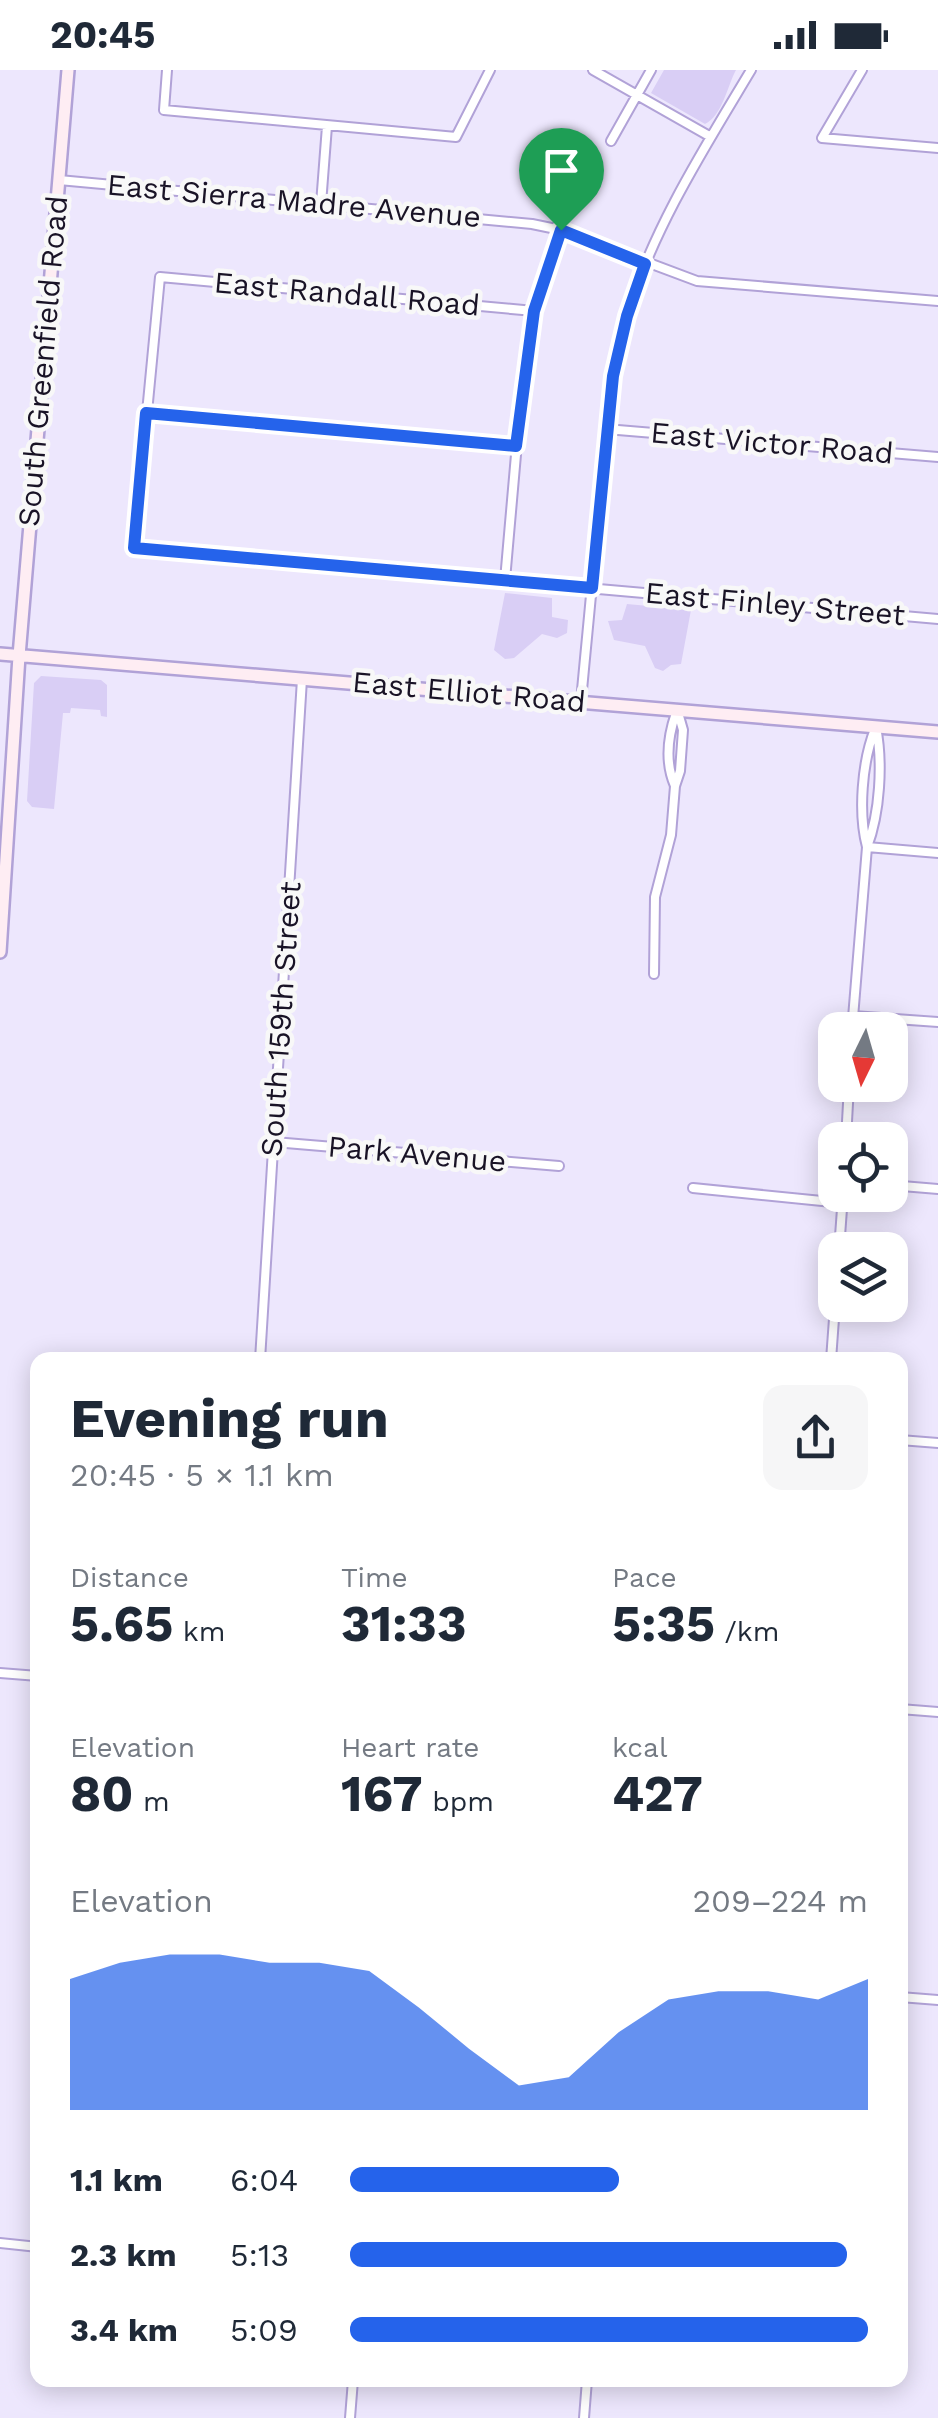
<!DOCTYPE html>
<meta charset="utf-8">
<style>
body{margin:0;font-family:"Work Sans",sans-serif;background:#f6f6f7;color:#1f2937;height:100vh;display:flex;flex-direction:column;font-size:38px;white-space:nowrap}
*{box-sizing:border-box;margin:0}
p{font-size:32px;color:#747a83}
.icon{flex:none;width:55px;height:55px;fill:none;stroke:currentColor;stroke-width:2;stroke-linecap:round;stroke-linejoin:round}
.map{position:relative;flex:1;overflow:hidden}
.side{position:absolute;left:30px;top:1282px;width:878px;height:1035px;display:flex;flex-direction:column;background:#fff;border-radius:20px;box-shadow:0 5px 25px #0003}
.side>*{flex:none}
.needle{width:65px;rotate:185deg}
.controls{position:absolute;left:818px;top:942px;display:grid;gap:20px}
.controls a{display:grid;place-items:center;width:90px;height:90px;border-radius:20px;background:#fff;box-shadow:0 5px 25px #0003;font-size:50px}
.pin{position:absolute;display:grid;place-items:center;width:85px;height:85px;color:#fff;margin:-102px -42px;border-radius:50% 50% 50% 0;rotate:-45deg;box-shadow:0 0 10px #0007}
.pin .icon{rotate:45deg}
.round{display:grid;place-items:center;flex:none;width:105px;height:105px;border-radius:20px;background:#f6f6f7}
.overview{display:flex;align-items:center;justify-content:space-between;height:170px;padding:0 40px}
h1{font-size:55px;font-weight:700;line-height:75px}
.stats{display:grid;grid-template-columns:repeat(3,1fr);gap:15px;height:170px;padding:10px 40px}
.stats div{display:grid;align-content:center}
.stats b{font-size:50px;font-weight:700}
.stats small{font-size:28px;font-weight:400}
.stats p{font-size:28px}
.chart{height:280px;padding:20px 40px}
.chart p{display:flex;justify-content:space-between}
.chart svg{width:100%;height:180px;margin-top:10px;fill:#2563eb;opacity:.7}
ul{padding:0 40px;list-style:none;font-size:32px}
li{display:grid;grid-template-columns:160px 120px 1fr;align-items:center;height:75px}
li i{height:25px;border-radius:12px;background:#2563eb}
.status{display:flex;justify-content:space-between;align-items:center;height:70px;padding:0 50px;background:#fff;direction:ltr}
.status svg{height:28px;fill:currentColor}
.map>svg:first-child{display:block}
</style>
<div class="status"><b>20:45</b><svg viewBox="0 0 49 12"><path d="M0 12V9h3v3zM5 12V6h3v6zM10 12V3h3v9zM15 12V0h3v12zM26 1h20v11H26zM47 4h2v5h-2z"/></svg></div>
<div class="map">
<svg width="938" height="2348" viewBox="0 0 938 2348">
<rect width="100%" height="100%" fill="#ede7fd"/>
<!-- green -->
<path fill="#d9cef5" d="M664,0H736C727,17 722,46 705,54L651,23Z
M505,523L552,528V547L568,550L567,563L557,568L542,564L514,588L505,589L494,580Z
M627,534L691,540L681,594L671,595L663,601L655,598L645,576L614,570L608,551L622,550Z
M41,606L101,610L107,615V647L101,646L100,640L71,638L70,643H63L54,739L32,737L27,731L34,613Z"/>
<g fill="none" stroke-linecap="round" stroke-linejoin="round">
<!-- street casing -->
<g stroke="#b1a2d7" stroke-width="12">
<path id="street" d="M167,0L164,40L456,67L490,0
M593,0L711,67
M862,0L822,68L938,78
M611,71L651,0
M59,110L532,154L561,160L697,211L938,231
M321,134L327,56
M534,241L160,207L134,478L938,549
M146,343L515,376
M606,359L938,387
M505,510L523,305L534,241L561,160
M581,631C587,565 594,499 599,434C605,370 609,306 627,245C653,158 705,77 751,0
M675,716C665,693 668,666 676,643
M867,777C858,743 862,692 875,659
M867,777L938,783
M654,904L655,827L671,765L675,716L680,701L683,660L677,639
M853,946L938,952
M852,960L867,777C880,743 883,693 876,657
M846,1070L849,1015
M274,1072L559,1096
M890,1115L938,1119
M693,1118L842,1133
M839,1180L843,1125
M260,1290L302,609
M831,1290L835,1235
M900,1370L938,1373
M0,1603L38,1606
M900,1639L938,1642
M900,1927L938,1930
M0,2173L38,2177
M350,2348L353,2310
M584,2348L587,2310"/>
</g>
<!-- secondary casing -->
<g stroke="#b1a2d7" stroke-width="16">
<path id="secondary" d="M0,584L938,662
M0,882L19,586L68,0"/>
</g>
<!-- street -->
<use href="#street" stroke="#fff" stroke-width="8"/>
<!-- secondary -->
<use href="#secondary" stroke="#feedf3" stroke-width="11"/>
</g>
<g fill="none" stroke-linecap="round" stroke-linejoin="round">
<!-- route casing -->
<g stroke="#fff" stroke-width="20">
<path id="route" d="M561,160L645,194L627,246L613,306L592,518L134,478L146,343L516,376L534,241Z"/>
</g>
<!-- route -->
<use href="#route" stroke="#2563eb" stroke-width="12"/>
</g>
<g text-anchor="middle" stroke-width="9" stroke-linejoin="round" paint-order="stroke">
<!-- street labels -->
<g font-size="30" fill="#191326" stroke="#f8f8f8">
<text transform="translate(294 131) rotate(5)" y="10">East Sierra Madre Avenue</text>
<text transform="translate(347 224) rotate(5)" y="10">East Randall Road</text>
<text transform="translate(43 291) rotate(-85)" y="10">South Greenfield Road</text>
<text transform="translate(772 373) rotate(5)" y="10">East Victor Road</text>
<text transform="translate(775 534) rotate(5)" y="10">East Finley Street</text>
<text transform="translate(469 622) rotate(5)" y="10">East Elliot Road</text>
<text transform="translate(281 949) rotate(-86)" y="10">South 159th Street</text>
<text transform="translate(417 1084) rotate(5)" y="10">Park Avenue</text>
</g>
</g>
</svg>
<div class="controls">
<a><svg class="needle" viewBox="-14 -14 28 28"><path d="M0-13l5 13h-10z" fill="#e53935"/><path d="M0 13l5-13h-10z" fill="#747a83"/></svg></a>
<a><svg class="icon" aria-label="locate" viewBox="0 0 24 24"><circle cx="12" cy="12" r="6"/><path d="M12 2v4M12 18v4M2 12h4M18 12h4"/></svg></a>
<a><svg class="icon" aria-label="layers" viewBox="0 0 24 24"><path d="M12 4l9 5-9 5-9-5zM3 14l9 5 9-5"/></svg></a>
</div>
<div class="pin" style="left:561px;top:160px;background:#1e9e55"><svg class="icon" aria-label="arrive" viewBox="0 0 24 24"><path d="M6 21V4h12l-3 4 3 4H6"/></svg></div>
<section class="side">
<div class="overview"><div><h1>Evening run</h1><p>20:45 · 5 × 1.1 km</p></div><a class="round"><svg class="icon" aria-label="share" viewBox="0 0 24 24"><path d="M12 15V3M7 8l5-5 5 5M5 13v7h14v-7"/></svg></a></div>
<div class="stats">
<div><p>Distance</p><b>5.65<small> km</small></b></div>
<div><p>Time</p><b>31:33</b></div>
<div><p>Pace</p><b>5:35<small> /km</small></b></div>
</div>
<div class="stats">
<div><p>Elevation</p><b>80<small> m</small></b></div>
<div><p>Heart rate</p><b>167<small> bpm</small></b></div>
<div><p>kcal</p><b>427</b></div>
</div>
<div class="chart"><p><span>Elevation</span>209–224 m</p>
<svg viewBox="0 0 160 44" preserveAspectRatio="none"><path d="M0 44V12L10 8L20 6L30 6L40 8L50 8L60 10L70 19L80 29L90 38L100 36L110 25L120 17L130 15L140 15L150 17L160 12V44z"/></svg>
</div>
<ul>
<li><b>1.1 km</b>6:04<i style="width:52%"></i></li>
<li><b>2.3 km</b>5:13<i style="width:96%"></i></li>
<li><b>3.4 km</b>5:09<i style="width:100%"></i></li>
</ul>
</section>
</div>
